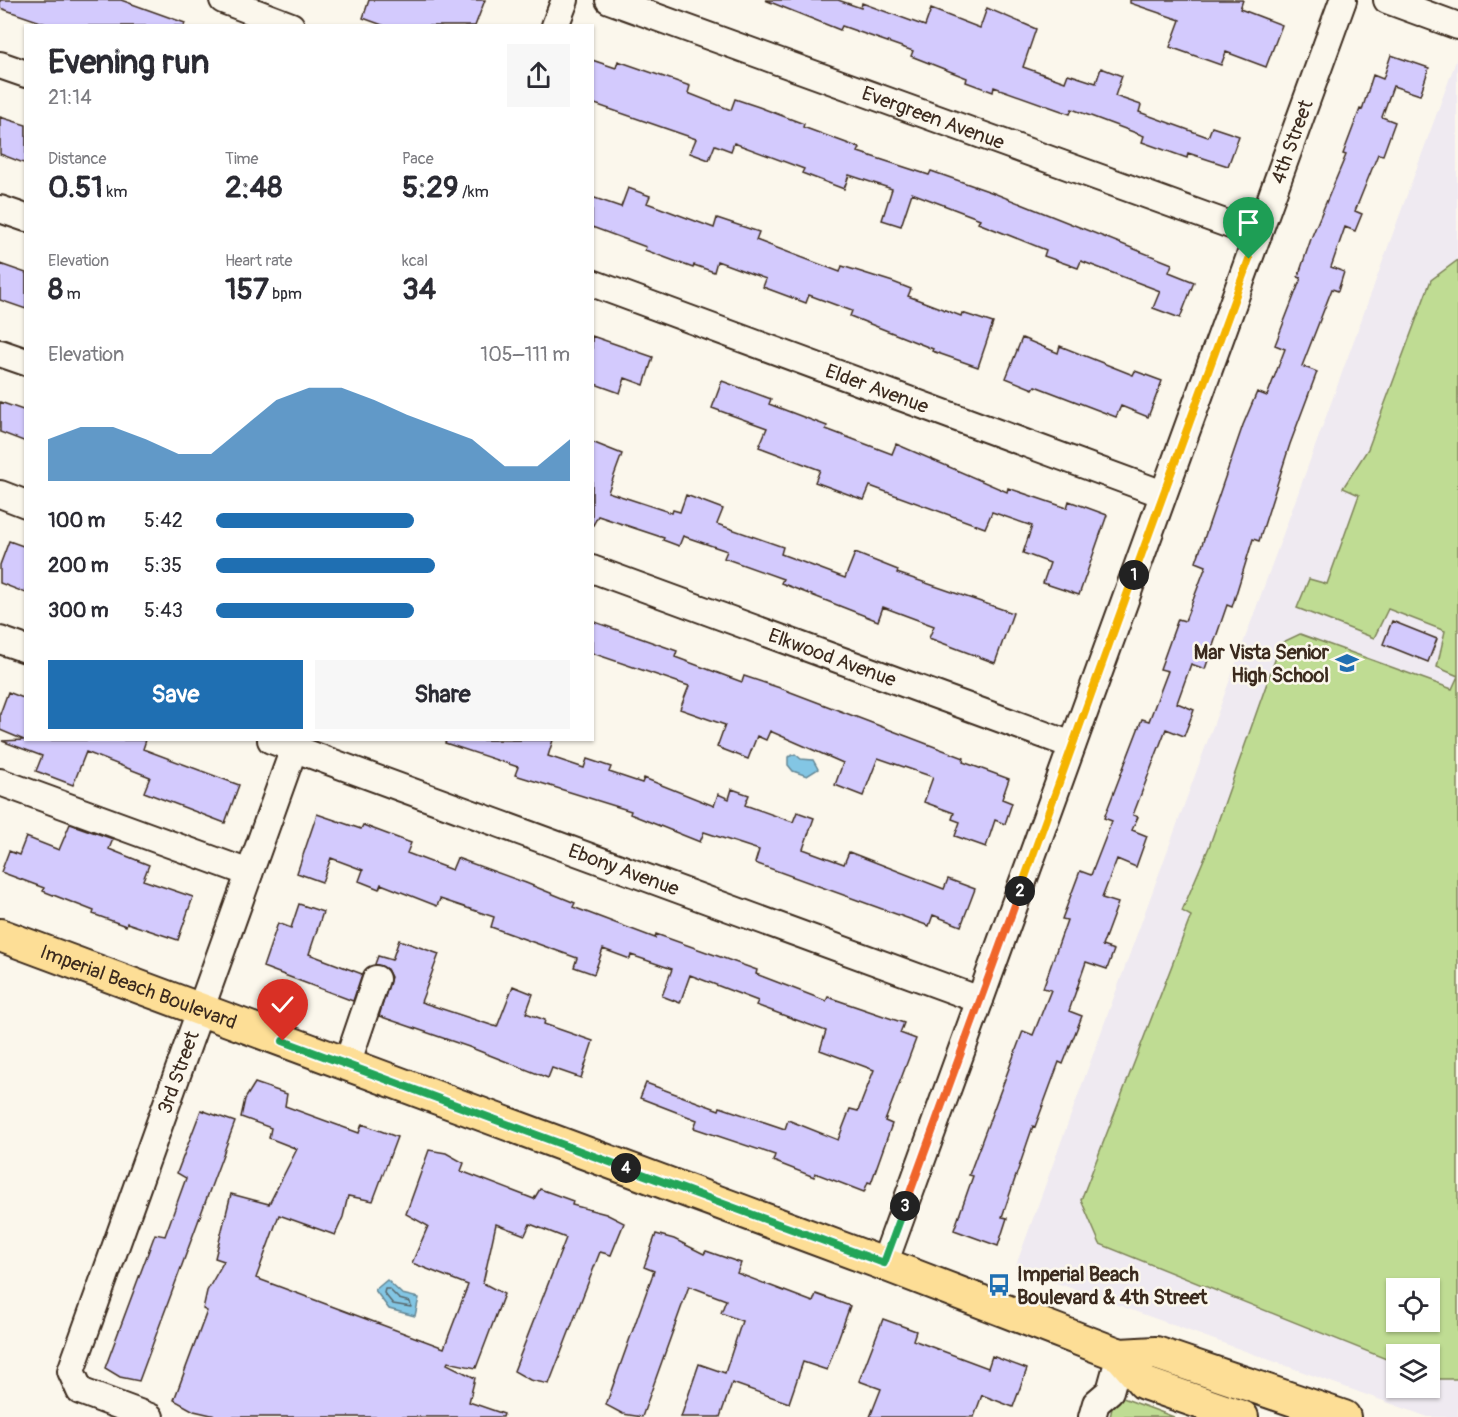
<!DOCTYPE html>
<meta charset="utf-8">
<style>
body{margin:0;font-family:Pangolin,sans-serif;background:#f7f7f7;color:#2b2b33;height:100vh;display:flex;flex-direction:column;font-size:22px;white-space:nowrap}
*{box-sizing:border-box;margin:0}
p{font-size:20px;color:#7c7c81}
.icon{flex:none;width:33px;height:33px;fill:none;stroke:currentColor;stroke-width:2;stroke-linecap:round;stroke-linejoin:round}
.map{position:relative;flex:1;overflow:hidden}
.side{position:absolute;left:24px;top:24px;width:570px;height:717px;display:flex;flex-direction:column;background:#fff;border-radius:0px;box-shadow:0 2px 4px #0004}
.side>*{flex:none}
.buttons{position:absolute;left:1386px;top:1278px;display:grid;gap:12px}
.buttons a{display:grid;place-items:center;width:54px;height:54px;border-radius:0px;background:#fff;box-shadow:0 2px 4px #0004;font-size:30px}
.pin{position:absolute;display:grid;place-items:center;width:51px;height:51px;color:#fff;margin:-62px -26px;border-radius:50% 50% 50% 0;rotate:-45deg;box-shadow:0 0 6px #0007}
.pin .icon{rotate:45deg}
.km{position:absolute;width:30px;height:30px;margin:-15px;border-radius:50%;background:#222;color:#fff;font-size:16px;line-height:30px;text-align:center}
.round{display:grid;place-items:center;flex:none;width:63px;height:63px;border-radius:0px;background:#f7f7f7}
.summary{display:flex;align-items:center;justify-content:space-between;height:102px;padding:0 24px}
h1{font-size:33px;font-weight:800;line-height:45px}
.metrics{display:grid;grid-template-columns:repeat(3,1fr);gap:9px;height:102px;padding:6px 24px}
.metrics div{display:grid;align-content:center}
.metrics b{font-size:30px;font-weight:800}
.metrics small{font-size:16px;font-weight:400}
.metrics p{font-size:16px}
.chart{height:168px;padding:12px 24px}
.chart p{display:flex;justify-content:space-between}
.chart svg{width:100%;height:108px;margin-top:6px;fill:#1f6fb2;opacity:.7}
.cta{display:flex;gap:12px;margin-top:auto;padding:12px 24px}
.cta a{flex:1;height:69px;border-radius:0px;background:#1f6fb2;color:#fff;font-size:24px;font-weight:800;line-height:69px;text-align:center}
.cta a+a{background:#f7f7f7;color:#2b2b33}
ul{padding:0 24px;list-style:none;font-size:20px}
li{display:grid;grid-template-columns:96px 72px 1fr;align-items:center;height:45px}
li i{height:15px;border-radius:8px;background:#1f6fb2}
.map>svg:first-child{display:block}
</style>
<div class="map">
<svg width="1458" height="1417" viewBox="0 0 1458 1417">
<rect width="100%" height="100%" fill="#fbf7ec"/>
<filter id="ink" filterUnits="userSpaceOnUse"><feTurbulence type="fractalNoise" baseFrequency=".0167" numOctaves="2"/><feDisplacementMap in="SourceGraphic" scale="12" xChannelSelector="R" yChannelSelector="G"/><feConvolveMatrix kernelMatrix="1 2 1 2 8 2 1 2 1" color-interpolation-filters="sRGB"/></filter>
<g filter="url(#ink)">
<!-- built -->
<path fill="#efeaf1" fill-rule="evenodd" d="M1457,58L1458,1417H1428L1015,1268ZM1396,1288H1430V1322H1396ZM1396,1354H1430V1388H1396Z"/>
<!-- green -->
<path fill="#bfdc93" stroke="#7d8358" stroke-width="1.5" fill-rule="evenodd" d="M1458,260V676L1437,667L1445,631L1388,609L1374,638L1297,608L1309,579L1327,584L1359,495L1343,488L1368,449L1431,280Z
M1300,634L1452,689L1458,676V1379H1438L1430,1376V1354H1396V1363L1100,1244L1081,1200L1191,916L1182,911L1209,847L1281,643ZM1396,1288H1430V1322H1396Z
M1115,1395L1174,1417H1110Z"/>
<!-- water -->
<path fill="#83c6e4" stroke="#668895" stroke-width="1.5" d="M795,754L801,759L813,760L818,769L807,776L793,771L788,765V757Z
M387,1280L402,1294L419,1298L415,1316L389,1309L375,1290Z"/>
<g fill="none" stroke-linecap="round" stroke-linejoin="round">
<!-- shore -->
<path stroke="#58686d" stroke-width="1.5" d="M385,1289H389L399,1299L410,1302L411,1307L393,1304L384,1293Z"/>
</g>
<!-- building -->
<path fill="#d3cafd" stroke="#3b2a1e" stroke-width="1.5" d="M0,0H121L185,23L184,26H52L0,8Z
M369,0H485L475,26H385L363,18Z
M765,0H838L861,8L862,3L925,26L931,9L980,28L987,8L1036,29L1023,67L1065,82L1068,74L1096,83L1101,68L1122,76L1115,96L1141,105L1139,112L1208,137L1212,127L1239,136L1228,166L1188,153L1187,158L1142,142L1144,136L1072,109L1070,114L994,87L993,92L966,82L967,78L911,56L913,51L842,26L840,30Z
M1130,0H1243L1240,9L1282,25L1266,67L1226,52L1221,65L1170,47L1180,20L1130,3Z
M1391,55L1429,68L1420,95L1393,86L1382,117L1395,122L1383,155L1378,154L1355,211L1362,214L1355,231L1345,227L1331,267L1344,272L1338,291L1332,289L1302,366L1317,372L1290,444L1259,541L1253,539L1232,607L1227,605L1205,669L1191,664L1177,703L1194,710L1184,736L1166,729L1133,815L1138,817L1132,830L1147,836L1136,867L1117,859L1102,898L1118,903L1102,946L1114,950L1107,969L1086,962L1069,1011L1082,1016L1063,1064L1059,1062L1035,1127L1033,1126L1002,1217L1007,1218L998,1246L954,1230L973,1176L969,1175L1023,1031L1033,1035L1051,990L1043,988L1067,920L1062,919L1080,871L1091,875L1112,821L1104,818L1142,719L1149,721L1168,671L1160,669L1178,619L1185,621L1206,566L1196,562L1243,425L1257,392L1267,396L1285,349L1275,345L1301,278L1298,277L1312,236L1346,155L1343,154L1360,109L1362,110L1373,75L1383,79Z
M592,60L616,68L618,61L690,86L688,93L731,110L735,99L759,107L804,124L803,127L860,148L858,152L929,175L931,171L991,192L1172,264L1169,272L1194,282L1180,318L1153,308L1160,291L1081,261L1078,268L1044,256L1046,250L978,223L980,219L912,193L901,226L882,220L892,189L849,175L844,189L802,173L804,169L734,143L731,151L715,145L709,160L690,153L696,139L592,103Z
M0,117L26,125V164L0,154Z
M628,188L650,196L647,203L714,228L717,218L759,232L756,240L840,272L842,266L893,282L911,289L908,296L961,316L962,313L993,323L978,367L932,351L933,349L850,316L852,311L809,295L806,303L763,287L766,279L717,261L714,272L694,265L693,268L645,250L646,247L592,227V197L621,207Z
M0,264L26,273V309L0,300Z
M592,336L653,357L644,385L625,378L620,393L592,383Z
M1022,338L1058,353L1060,346L1133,375L1135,371L1162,381L1148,417L1121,406L1116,417L1035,386L1033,389L1006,378Z
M722,381L771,399L769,404L827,426L826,429L892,454L896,444L1007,492L1008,488L1067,508L1069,501L1107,515L1079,595L1043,583L1050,563L1023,553L1032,526L992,512L985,528L870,486L864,500L815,482L820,470L759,447L767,428L712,408Z
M0,402L26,411V442L0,432Z
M592,442L622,454L608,492L672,513L673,510L680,512L686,495L723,509L717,524L783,547L781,554L845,578L855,553L898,570L897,573L1013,613L995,663L929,638L934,626L883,607L878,621L781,583L783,579L724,558L727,551L683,536L679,546L663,540L664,538L598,516L592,527Z
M9,541L26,547V593L0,583V565Z
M592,621L677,651L675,657L742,682L744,676L780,688L964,758L963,762L1009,779L1002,799L1012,803L1005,824L995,820L986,847L955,836L960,822L952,819L954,813L924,802L933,777L878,758L863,796L835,785L843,763L770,731L766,740L757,736L748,759L717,747L725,725L680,709L689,686L592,653Z
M1392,621L1437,639L1428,662L1383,644Z
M8,692L26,699V740H146L143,749L239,785L225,823L144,792L150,777L86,752L73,785L36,771L42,756L2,741L24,740L0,730V714Z
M446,740H553L548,756L584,768L587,759L611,767L609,772L642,783L644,778L714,806L718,794L729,799L732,789L749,795L745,805L793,822L797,812L814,818L803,849L844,864L849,852L944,889L948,879L975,889L961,926L933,915L929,926L755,863L759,850L704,832L700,842L630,814L631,811L515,775L518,767L445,743Z
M317,814L361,829L363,825L411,843L407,853L452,870L457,858L526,883L575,903L573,907L655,938L656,934L757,970L756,974L826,1001L828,997L904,1023L900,1033L916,1039L885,1121L892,1124L871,1183L868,1182L864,1192L815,1173L814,1177L773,1161L775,1155L694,1128L697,1120L640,1098L646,1083L719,1110L720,1107L785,1129L788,1120L838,1140L850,1109L858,1111L874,1070L820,1050L826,1031L756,1005L758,1001L690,975L680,1003L662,996L672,969L631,955L630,959L603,949L594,974L574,967L577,958L491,927L494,917L440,899L437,906L381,884L379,889L359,881L363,870L331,858L322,882L297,873Z
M70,824L113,839L109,849L149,865L143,880L193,897L178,940L127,923L126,926L93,914L94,911L43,891L44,888L1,872L9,851L19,855L26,837L59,850Z
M299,904L323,912L309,954L362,974L353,1001L263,967L278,923L291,928Z
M399,940L439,954L421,1002L497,1027L513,986L533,994L526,1013L545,1020L544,1024L593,1041L581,1078L552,1068L548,1078L469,1047L379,1016L391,977L387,969L375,964L378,956L392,960Z
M255,1083L287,1094L285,1106L359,1133L362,1124L397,1137L373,1201L348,1196L343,1217L335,1235L279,1215L256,1278L444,1348L468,1285L412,1263L428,1226L406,1214L429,1150L446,1153L464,1163L461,1171L534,1199L540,1189L573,1201L572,1205L606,1214L624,1223L611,1255L600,1252L549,1384L530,1380L514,1371L566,1238L530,1224L525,1235L496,1224L483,1283L504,1294L476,1368L448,1362L447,1364L475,1378L469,1402L504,1414L503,1417H220L194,1411L174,1400L207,1311L203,1309L207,1291L224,1261L215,1258L231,1194L269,1204L297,1149L269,1138L271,1128L241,1117L245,1099Z
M201,1110L235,1122L139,1381L120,1377L105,1368L155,1234L165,1236L186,1178L177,1173Z
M656,1234L674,1239L704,1254L706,1251L741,1263L737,1273L813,1302L816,1294L850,1306L827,1370L803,1362L789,1403L732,1383L720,1417H681L699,1364L725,1373L742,1321L721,1313L726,1300L689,1286L642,1417L623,1414L606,1405L654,1271L644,1267Z
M883,1319L916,1331L913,1340L988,1368L992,1356L1027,1369L1013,1407L982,1395L974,1417H870L881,1389L859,1381Z"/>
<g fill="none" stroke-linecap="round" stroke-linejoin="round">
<!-- minor casing -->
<g stroke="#3b2a1e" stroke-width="30">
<g id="minor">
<path d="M223,0L291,26"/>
<path id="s1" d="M609,0L1258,235"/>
<path d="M1387,0L1458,26"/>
<path d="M555,26L565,0"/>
<path d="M0,65L26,74"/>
<path d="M0,209L26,218"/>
<path id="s2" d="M592,283L1163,494"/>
<path d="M0,353L26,362"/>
<path d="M0,494L26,504"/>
<path id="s3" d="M592,569L1072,745"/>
<path d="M0,640L26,649"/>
<path id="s4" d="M271,740L980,1000"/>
<path d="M0,782L249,873"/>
<path d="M347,1064L376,979"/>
<path id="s5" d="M884,1264L1343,0"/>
<path id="s6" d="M150,1417L80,1391L71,1371L297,740"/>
<path d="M1092,1417L1096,1403L1110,1391L1120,1355"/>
</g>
</g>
<!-- major casing -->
<g stroke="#3b2a1e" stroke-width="36">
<g id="major">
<path id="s7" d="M0,935L884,1264L1120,1355L1156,1353L1344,1417"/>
<path d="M1120,1355L1144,1383L1242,1417"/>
</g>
</g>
<!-- minor -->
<use href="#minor" stroke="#fbf7ec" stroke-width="26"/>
<!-- major -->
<use href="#major" stroke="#fdde96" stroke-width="32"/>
</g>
</g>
<g fill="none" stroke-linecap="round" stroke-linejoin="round" filter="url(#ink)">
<!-- split-1 casing -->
<g stroke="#fff" stroke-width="12">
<path id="split-1" d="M1134,575L1249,259"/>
</g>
<!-- split-2 casing -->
<g stroke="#fff" stroke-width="12">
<path id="split-2" d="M1020,891L1134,575"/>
</g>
<!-- split-3 casing -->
<g stroke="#fff" stroke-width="12">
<path id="split-3" d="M905,1206L1020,891"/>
</g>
<!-- split-4 casing -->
<g stroke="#fff" stroke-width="12">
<path id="split-4" d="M626,1168L884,1263L905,1206"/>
</g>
<!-- split-5 casing -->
<g stroke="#fff" stroke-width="12">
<path id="split-5" d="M283,1041L626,1168"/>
</g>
<!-- split-1 -->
<use href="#split-1" stroke="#f5b400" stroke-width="8"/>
<!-- split-2 -->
<use href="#split-2" stroke="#f5b400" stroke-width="8"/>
<!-- split-3 -->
<use href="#split-3" stroke="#f0652b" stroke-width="8"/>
<!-- split-4 -->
<use href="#split-4" stroke="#22a559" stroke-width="8"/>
<!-- split-5 -->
<use href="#split-5" stroke="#22a559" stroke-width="8"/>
</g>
<!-- icons -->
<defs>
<g id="school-bare" transform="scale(1.8)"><path d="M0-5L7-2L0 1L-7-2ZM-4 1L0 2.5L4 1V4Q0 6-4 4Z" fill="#1f6fb2" stroke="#fbf7ec" stroke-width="2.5" paint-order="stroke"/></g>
<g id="bus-bare" transform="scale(1.8)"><path d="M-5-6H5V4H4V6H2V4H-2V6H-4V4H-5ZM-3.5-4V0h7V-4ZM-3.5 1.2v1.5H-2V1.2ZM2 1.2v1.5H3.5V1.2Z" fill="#1f6fb2" stroke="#fbf7ec" stroke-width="2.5" paint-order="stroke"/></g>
</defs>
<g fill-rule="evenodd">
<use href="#school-bare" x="1347" y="663"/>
<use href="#bus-bare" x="999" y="1285"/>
</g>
<g text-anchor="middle" stroke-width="5" stroke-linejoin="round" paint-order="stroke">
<!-- street labels -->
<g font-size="20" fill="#3b2a1e" stroke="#fbf7ec">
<text dy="7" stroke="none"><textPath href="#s1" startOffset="345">Evergreen Avenue</textPath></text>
<text dy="7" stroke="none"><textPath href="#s5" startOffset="1194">4th Street</textPath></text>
<text dy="7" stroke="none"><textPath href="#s2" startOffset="304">Elder Avenue</textPath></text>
<text dy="7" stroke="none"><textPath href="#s3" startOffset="256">Elkwood Avenue</textPath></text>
<text dy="7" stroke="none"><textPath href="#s4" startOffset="376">Ebony Avenue</textPath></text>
<text dy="7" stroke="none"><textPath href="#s7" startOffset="148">Imperial Beach Boulevard</textPath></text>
<text dy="7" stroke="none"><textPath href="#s6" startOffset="414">3rd Street</textPath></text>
</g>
<!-- poi labels -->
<g font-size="20" font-weight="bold" fill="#3b2a1e" stroke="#fbf7ec" text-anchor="end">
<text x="1329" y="659">Mar Vista Senior<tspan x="1329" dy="23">High School</tspan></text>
<text x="1017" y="1281" text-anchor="start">Imperial Beach<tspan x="1017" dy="23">Boulevard &amp; 4th Street</tspan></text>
</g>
</g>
</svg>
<div class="buttons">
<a><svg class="icon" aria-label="locate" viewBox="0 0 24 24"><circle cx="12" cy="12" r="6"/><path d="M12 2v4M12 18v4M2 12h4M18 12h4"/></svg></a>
<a><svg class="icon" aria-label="layers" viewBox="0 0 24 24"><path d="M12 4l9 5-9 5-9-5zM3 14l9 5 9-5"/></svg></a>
</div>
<div class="pin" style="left:1249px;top:259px;background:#1e9e55"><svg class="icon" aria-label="arrive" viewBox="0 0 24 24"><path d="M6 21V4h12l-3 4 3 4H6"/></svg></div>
<div class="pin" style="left:283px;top:1041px;background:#d93025"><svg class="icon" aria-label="check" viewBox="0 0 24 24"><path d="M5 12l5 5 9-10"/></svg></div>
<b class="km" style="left:1134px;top:575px">1</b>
<b class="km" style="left:1020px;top:891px">2</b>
<b class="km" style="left:905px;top:1206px">3</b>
<b class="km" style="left:626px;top:1168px">4</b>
<section class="side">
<div class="summary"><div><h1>Evening run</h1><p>21:14</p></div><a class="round"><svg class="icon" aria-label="share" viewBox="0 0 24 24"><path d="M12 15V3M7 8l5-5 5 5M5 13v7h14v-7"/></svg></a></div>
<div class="metrics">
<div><p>Distance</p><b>0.51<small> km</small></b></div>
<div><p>Time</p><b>2:48</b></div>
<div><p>Pace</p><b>5:29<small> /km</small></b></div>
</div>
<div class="metrics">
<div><p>Elevation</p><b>8<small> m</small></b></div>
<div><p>Heart rate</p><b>157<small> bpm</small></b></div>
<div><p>kcal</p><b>34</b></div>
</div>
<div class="chart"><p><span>Elevation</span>105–111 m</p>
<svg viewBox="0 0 160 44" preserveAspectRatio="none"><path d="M0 44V27L10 22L20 22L30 27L40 33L50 33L60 22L70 11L80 6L90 6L100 11L110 17L120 22L130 27L140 38L150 38L160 27V44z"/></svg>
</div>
<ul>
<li><b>100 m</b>5:42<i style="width:56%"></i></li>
<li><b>200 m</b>5:35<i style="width:62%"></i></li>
<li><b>300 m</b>5:43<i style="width:56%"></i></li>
</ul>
<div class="cta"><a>Save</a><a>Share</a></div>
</section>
</div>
